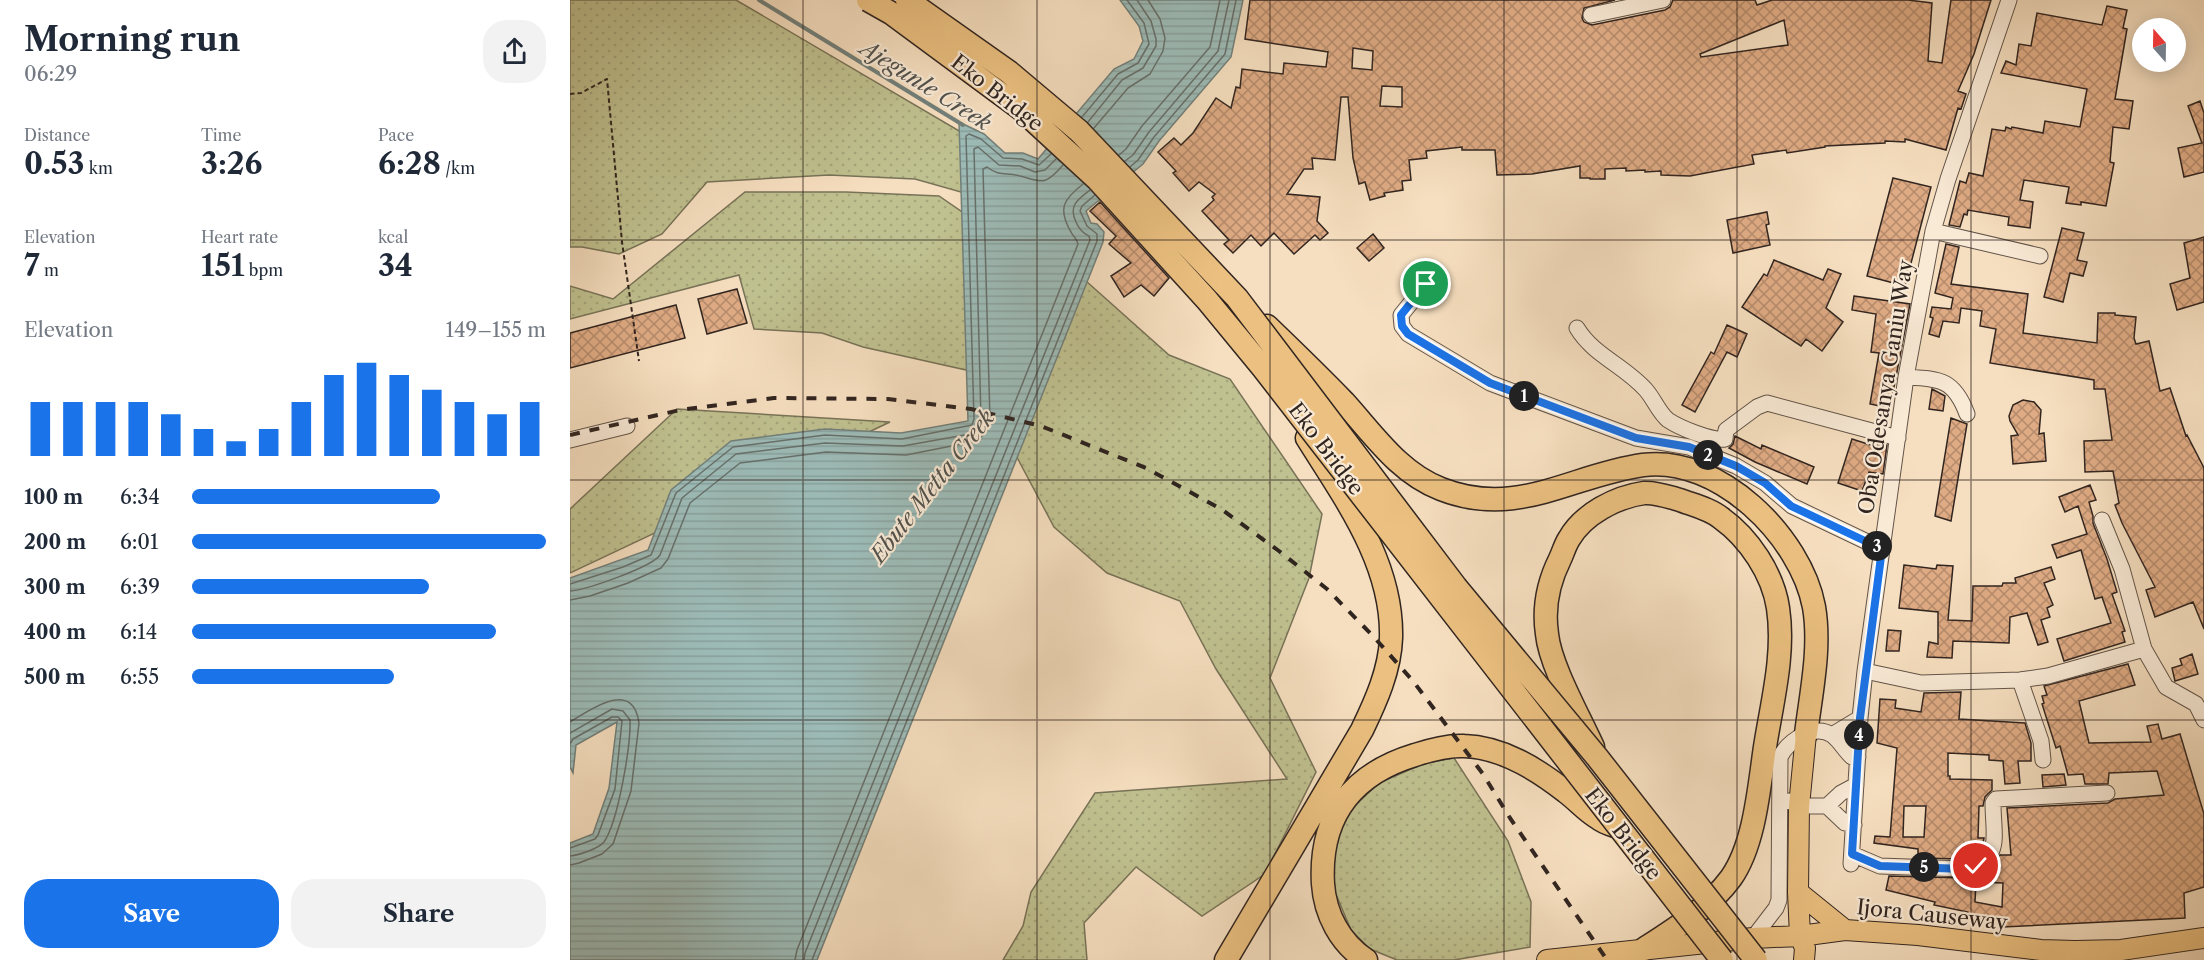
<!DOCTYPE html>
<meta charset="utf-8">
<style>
body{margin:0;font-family:"Libre Caslon Text",serif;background:#f2f2f3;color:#1f2937;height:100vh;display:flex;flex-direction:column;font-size:22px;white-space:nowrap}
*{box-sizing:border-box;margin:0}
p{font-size:20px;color:#747a83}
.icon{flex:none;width:33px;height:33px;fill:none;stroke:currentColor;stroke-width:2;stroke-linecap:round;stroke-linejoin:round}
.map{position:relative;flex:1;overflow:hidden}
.drawer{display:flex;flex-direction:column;background:#fff;width:570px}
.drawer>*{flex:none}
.needle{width:39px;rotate:340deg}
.controls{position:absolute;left:1562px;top:18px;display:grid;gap:12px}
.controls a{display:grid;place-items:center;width:54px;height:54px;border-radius:50%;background:#fff;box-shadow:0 3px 15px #0003;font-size:30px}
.pin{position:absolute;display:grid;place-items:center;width:51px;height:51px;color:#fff;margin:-26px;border:3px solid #fff;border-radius:50%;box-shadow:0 2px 6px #0007}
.km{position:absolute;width:30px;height:30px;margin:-15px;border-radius:50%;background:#222;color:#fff;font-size:16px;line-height:30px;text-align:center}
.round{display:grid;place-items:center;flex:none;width:63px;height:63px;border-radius:24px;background:#f2f2f3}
.overview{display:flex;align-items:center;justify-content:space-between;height:102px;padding:0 24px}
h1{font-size:33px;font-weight:700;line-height:45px}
.metrics{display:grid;grid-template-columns:repeat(3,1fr);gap:9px;height:102px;padding:6px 24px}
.metrics div{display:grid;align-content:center}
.metrics b{font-size:30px;font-weight:700}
.metrics small{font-size:16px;font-weight:400}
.metrics p{font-size:16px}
.chart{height:168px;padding:12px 24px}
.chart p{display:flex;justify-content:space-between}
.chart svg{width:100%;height:108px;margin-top:6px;stroke:#1a73e8;stroke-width:6}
.cta{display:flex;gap:12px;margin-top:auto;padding:12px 24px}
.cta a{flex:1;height:69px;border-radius:24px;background:#1a73e8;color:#fff;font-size:24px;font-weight:700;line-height:69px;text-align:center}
.cta a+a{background:#f2f2f3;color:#1f2937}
ul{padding:0 24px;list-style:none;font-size:20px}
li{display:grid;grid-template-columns:96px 72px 1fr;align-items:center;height:45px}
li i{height:15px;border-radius:8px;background:#1a73e8}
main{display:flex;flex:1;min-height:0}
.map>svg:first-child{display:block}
</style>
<main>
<section class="drawer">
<div class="overview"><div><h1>Morning run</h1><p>06:29</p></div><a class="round"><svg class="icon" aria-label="share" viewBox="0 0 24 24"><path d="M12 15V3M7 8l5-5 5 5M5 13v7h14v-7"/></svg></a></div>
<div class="metrics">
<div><p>Distance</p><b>0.53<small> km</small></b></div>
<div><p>Time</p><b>3:26</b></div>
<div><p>Pace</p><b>6:28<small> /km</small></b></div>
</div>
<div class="metrics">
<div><p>Elevation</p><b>7<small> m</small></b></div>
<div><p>Heart rate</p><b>151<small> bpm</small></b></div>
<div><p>kcal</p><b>34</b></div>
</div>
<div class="chart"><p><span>Elevation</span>149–155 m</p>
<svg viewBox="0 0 160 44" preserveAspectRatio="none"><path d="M5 44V22M15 44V22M25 44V22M35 44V22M45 44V27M55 44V33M65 44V38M75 44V33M85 44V22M95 44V11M105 44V6M115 44V11M125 44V17M135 44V22M145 44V27M155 44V22"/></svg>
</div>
<ul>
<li><b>100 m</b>6:34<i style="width:70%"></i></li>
<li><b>200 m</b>6:01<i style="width:100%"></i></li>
<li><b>300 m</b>6:39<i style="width:67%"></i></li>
<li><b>400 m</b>6:14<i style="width:86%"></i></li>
<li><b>500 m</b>6:55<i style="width:57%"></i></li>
</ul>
<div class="cta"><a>Save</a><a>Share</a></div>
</section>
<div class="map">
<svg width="1634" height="960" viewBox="0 0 1634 960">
<defs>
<pattern id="grass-dots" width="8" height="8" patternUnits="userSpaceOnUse" patternTransform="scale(1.5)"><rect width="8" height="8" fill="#c0c190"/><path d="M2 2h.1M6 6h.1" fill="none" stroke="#a5a67c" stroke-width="1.8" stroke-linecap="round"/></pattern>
<pattern id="water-rules" width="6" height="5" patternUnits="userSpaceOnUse" patternTransform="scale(1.5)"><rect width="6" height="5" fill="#9dbcb8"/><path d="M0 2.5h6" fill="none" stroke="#88a19e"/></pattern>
<pattern id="building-cross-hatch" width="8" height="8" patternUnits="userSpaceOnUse" patternTransform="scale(1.5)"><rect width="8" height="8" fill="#dfab84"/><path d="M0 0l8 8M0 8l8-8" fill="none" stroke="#b58b6c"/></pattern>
</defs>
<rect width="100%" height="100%" fill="#f6dfc0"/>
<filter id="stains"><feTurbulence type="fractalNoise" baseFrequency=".00333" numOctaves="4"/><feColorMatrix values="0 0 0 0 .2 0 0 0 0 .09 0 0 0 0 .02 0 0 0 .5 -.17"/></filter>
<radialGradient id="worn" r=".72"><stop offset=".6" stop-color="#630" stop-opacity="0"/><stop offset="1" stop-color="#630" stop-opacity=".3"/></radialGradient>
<!-- grass -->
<path fill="url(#grass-dots)" stroke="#787358" stroke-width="1.5" d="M0,0H166L391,132L405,196L345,179L259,175L137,182L92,234L49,254L12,247H0Z
M175,192H276L369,196L395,214L405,372L293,347L252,333L184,329L169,275L0,319V286L43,299Z
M516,281L599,355L660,379L752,514L739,578L700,678L746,772L695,874L632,916L566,867L514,923L517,960H433L453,926L461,892L525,793L717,779L646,669L610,601L537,573L484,527L442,448Z
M107,409L320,422L0,573V509Z
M884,758L938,841L961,902L960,947L884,960H827L800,949L781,930L765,892L761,874L765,844L776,814L809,783L855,763Z"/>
<!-- water -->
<path fill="url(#water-rules)" stroke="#72807b" stroke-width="1.5" d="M550,0H673L661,57L589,141L573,164L516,211L521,223L527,224L534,232L533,242L247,960H0V843L23,834L39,788L47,722L6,745L3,773L0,767V578L78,550L101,490L161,441L255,429L331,433L398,421L389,122L414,134L435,153H453L468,159L544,69L564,59L573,41L569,26Z"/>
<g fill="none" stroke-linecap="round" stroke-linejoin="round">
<!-- shore -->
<path stroke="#67706c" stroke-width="1.5" d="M512,117L548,74L568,63L579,44L574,23L557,0
M518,122L552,80L573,68L586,46V39L581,21L567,0
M524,128L558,88L580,74L593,51L595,38L590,19L578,0
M549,155L556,149L572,126L640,47L650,0
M555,161L563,155L579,132L648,51L659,0
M560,167L568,160L584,137L655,54L666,0
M0,584L53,567L81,555L106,493L163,447L255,435L332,439L402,425L404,419L396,136L399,134L411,139L433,158L452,159L469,165L481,154
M0,591C16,590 82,567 90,555L112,498L166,454L255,443L333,446L400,434L409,428L411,419L404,149L408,147L429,165L450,166L465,172L475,170L486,159
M0,600L20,596L58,583L91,568L98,559L120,503L170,463L256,452L336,455L407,441L417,431L420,420L413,169L417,167C430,177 436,172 450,176C473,182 475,186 493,165
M0,722C20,710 63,678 69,723L61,791L43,844L32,854L9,863L0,865
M0,733L42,709L53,711L60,720C61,745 48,822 34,842C28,849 9,855 0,856
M0,744L3,739L42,717H48L52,721L45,789L28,835L25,839L0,848
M225,960L227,950L508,244C507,239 503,236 501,232C487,208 494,199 513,184
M234,960L235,953L520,240L519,236C512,233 509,229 506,222C498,206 508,199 520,190
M242,960L527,241V234L517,226L510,211L512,206L525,195"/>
<!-- stream -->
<path stroke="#72807b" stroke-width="4" d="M189,0L393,125"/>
</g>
<!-- building -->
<path fill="url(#building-cross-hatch)" stroke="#312520" stroke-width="1.5" fill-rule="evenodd" d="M680,0H1045L1014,8L1012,18L1014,22L1022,25L1095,10L1100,7L1103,0H1185L1187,5L1202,0H1338L1362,3L1358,61L1372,63L1381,0H1421L1404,54L1388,91L1396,94L1391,109L1388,108L1376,150L1335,139V142L1315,141V143L1255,146V147L1217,153L1216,150L1182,155L1184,164L1120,176L1091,175V171L1075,172V170L1056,171V168L1035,169V179H1020V178H1010V166L962,174L927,175L925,150H892V147L856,151L857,158L839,160L841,180L832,181L833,190L814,193L815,196L800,200L795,182L789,184L783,158L778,97H771L765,160L742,158L743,169H734L717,194L750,197L747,221L758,233L750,240L745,235L724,254L704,233L691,246L681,235L663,253L654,244L659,240L632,211L644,200L642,197L645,194L629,182L619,191L603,173L606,171L588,152L604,138L611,145L623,133L646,98L661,108L666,87L670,88L672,69L713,74L714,63L756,67L758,52L675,39ZM1214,20L1218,45L1131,57L1130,54ZM783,48L803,51L802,70L782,68ZM812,86L832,87V107L810,106Z
M1537,6L1557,10L1553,28L1557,29L1545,99L1563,101L1559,129L1543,127L1540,162L1544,163L1536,206L1511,202V205L1496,203L1499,187L1454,180L1450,200L1463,202L1460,228L1438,225L1439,217L1398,210L1397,215L1394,214L1390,227L1379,225L1390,181L1396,183L1399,173L1413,176L1422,129L1435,131L1436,127L1441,129L1442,127L1473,133L1475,121L1510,127L1517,89L1431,73L1436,61L1446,65L1449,44L1461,46L1467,13L1532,25Z
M1630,101L1634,113V172L1614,177L1608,148L1632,143L1618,106Z
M1323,178L1361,187L1335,286L1297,276Z
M530,202L599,278L584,296L571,285L554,297L541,276L561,263L539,244L546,236L520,211Z
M1197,212L1199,224L1196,225L1200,245L1163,253L1157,220Z
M1492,228L1514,233L1507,260L1517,262L1513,276L1500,273L1493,302L1474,297Z
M803,234L814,248L799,261L787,248Z
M1634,237V302L1607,310L1600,284L1620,278L1614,243Z
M1376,244L1389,247L1381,284L1458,294L1453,333L1527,343L1528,313H1545V315L1566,317L1564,338L1566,344L1579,341L1590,391L1600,388L1616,436L1617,435L1634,468V629L1623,602L1585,617L1576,590L1585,587L1552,523L1545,505L1549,503L1543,471L1515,472L1514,441L1542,440L1535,389H1524V380L1420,363L1426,329L1410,326L1412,311L1391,308L1389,323L1373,321L1369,337L1359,334L1363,318L1360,317L1362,307L1381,309L1383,298L1365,293Z
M1204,260L1253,280L1258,269L1271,274L1256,308L1273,322L1252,351L1236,339L1231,346L1172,307L1194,274L1197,276Z
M167,289L177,323L137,334L128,299Z
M1284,296L1340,304L1320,408L1300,404L1309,353L1301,352L1306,314L1282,310Z
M106,305L115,338L0,368V333Z
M1157,325L1177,334L1167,357L1157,352L1125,412L1112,405L1141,352L1144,354Z
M1362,389L1375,396L1373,411L1359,409Z
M1453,400L1464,402L1471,410L1469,434L1474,433L1476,461L1443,464L1441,436L1448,435L1440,421L1439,416L1443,405Z
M1381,418L1397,424L1381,521L1365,516Z
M1165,436L1191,449L1192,445L1244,467L1237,484L1185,462L1159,448L1163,444Z
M1282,439L1307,447L1308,443L1317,445L1313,474L1299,472L1292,491L1268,483Z
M1520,485L1526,500L1519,502L1523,516V523L1537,559L1547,592L1542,594L1555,631L1552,632L1555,642L1494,661L1487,639L1541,623L1532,597L1525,599L1511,550L1487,558L1482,545L1517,534L1508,506L1495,512L1489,497Z
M1334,565L1366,569L1367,565L1383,566L1378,620L1402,621L1403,586H1432L1433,583H1446L1445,578L1481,567L1485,579L1474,583L1483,605L1477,608L1480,617L1471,620L1478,642L1468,645L1457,613L1440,617L1439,643L1383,641L1382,658L1357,657L1359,642L1368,644V612L1329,608Z
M1318,630L1331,631L1329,651H1316Z
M1622,654L1628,674L1605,681L1602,668L1612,665L1610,659Z
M1558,664L1565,685L1509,701L1519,743L1581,742L1577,726L1588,724L1592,739L1610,734L1634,814V887L1614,893L1615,918L1433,927V921L1398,914V912L1364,905L1365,902L1316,890L1319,876L1396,878L1420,868L1430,855H1441L1437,808L1538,803L1545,799L1594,795L1587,771L1539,773L1538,784H1515L1513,774L1498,775L1490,746L1486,748L1472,704L1474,703L1472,696L1477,695L1474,686ZM1406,882L1433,883L1432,907L1405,902Z
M1391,692L1389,719L1455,723L1461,743V761H1448L1450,783L1435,784L1433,761L1419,760V755L1378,753V776H1380V779L1422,780V790L1415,797L1413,806H1409L1408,838H1414L1412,848L1402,856L1392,859L1348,858V849L1304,843L1305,836L1320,837L1327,748L1307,743L1310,699L1326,700L1325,708L1351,712L1354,693ZM1334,806H1356L1354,837H1333Z
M1494,774L1496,785L1473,787L1472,775Z"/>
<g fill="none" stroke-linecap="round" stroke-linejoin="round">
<!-- minor casing -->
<g stroke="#625448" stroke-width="17">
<path id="minor" d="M1021,15L1093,0
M1363,231L1470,256
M856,284L831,315L832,326L838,334L920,383L1066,438L1119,447L1166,466L1195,483L1222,506L1312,549
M1007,328C1023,355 1055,366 1076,390C1084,399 1089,413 1098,420C1110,428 1142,441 1155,439L1156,430L1187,407L1197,403L1328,438
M1336,377C1370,379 1384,379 1397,414
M0,440L57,426
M1532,520L1552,569L1574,649
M1295,671L1351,683L1450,680L1478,676L1574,649L1596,687L1626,704L1634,720
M1450,680L1471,741L1473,760
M1262,735L1290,718
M1219,801L1229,806H1257L1275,823L1284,825
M1257,806L1271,793L1286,785
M1282,854L1310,866L1393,869C1434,859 1423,838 1423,803L1426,799L1537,793
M1281,864L1290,718L1295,671L1336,377L1363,231L1378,179L1439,0
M1183,938L1206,908L1209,900L1210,757C1218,741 1244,723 1262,735C1270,741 1275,751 1282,757H1288"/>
</g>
<!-- major casing -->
<g stroke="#312520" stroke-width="22">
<path id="major" d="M1228,892L1275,930
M977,960L1183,938L1230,936L1275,930L1348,935L1471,950L1505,951L1551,950L1634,938
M1234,960L1235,948L1230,936L1228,892L1229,806L1236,734"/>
</g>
<!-- highway casing -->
<g stroke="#312520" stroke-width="25">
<path id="highway" d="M697,326C723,351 749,376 774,402C803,434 829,473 871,489C947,519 1001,475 1073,465C1149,455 1231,537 1244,607C1251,648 1241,693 1236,734
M1023,747C1009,716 980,665 977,634C973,607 978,583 990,559C993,553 995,545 999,539C1013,514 1046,497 1074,493C1086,492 1099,497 1110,500C1123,505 1140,509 1151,518C1179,538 1203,574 1208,608C1215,654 1202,702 1195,747C1189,787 1185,844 1161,878C1139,908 1105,929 1074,949
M656,960L792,730C806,701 820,670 821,638C823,563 775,499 737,438
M796,960C770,943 755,914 753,884C749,817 782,774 845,755C860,750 877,745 894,746C932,747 967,769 996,792C1007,800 1016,811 1028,818C1034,823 1042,825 1048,827"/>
</g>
<!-- path -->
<path stroke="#312520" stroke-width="2" stroke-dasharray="4.5 3" stroke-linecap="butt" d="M0,94L11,93L37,79L52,242L69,361"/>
<!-- minor -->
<use href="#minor" stroke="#f9ead6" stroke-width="15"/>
<!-- major -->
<use href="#major" stroke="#ebc080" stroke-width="20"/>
<!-- highway -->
<use href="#highway" stroke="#ebc080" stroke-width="22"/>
<!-- rail -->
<path stroke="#312520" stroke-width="4" stroke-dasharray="10 10" stroke-linecap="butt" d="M0,435L110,410L204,398L318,399L401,409L471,426L576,468L651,509L709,551L757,589L803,636L843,681L913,774L940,818L1037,960"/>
<!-- highway-bridge casing -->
<g stroke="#312520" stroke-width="25" stroke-linecap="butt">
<path id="highway-bridge" d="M298,0L321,13L451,109L528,180L637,300L693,368L1152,960
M337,0L439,72L509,131L667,298L886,587L1027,757L1186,960"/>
</g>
<!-- highway-bridge -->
<use href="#highway-bridge" stroke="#ebc080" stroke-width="22"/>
</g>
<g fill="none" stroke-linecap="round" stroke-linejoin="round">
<!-- route casing -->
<g stroke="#fff" stroke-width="12">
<path id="route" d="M856,284L831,315L832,326L838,334L920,383L1066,438L1119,447L1166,466L1195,483L1221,506L1312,549L1290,718L1282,854L1310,866L1394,869L1406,866"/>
</g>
<!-- route -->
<use href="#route" stroke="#1a73e8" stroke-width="8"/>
</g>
<!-- grid -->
<path fill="none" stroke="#312520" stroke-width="1.5" stroke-opacity="0.55" d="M233,0V960M467,0V960M700,0V960M934,0V960M1167,0V960M1401,0V960M0,240H1634M0,480H1634M0,720H1634"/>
<g text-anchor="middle" stroke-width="4.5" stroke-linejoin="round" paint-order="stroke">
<!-- street labels -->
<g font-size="21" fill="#312520" stroke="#f9ead6">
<text transform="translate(427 93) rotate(38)" y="7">Eko Bridge</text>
<text transform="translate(1316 387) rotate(-81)" y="7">Oba Odesanya Ganiu Way</text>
<text transform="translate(756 449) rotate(53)" y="7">Eko Bridge</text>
<text transform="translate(1053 834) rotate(52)" y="7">Eko Bridge</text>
<text transform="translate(1362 915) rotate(6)" y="7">Ijora Causeway</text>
</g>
<!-- water labels -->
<g font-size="22" font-style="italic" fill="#51524e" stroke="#f9ead6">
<text transform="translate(356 85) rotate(32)" y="8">Ajegunle Creek</text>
<text transform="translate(362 486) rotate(-52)" y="8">Ebute Metta Creek</text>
</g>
</g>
<rect width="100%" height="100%" filter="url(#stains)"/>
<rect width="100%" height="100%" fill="url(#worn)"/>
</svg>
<div class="controls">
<a><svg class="needle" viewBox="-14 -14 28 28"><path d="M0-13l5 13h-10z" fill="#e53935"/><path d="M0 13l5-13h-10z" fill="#747a83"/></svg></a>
</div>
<div class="pin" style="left:856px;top:284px;background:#1e9e55"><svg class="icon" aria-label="arrive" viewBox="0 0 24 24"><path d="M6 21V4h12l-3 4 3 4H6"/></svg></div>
<div class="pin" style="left:1406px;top:866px;background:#d93025"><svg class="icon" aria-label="check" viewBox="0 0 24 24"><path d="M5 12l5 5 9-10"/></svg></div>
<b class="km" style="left:954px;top:396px">1</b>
<b class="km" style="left:1138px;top:455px">2</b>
<b class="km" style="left:1307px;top:546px">3</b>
<b class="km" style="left:1289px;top:735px">4</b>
<b class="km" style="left:1354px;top:867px">5</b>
</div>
</main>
